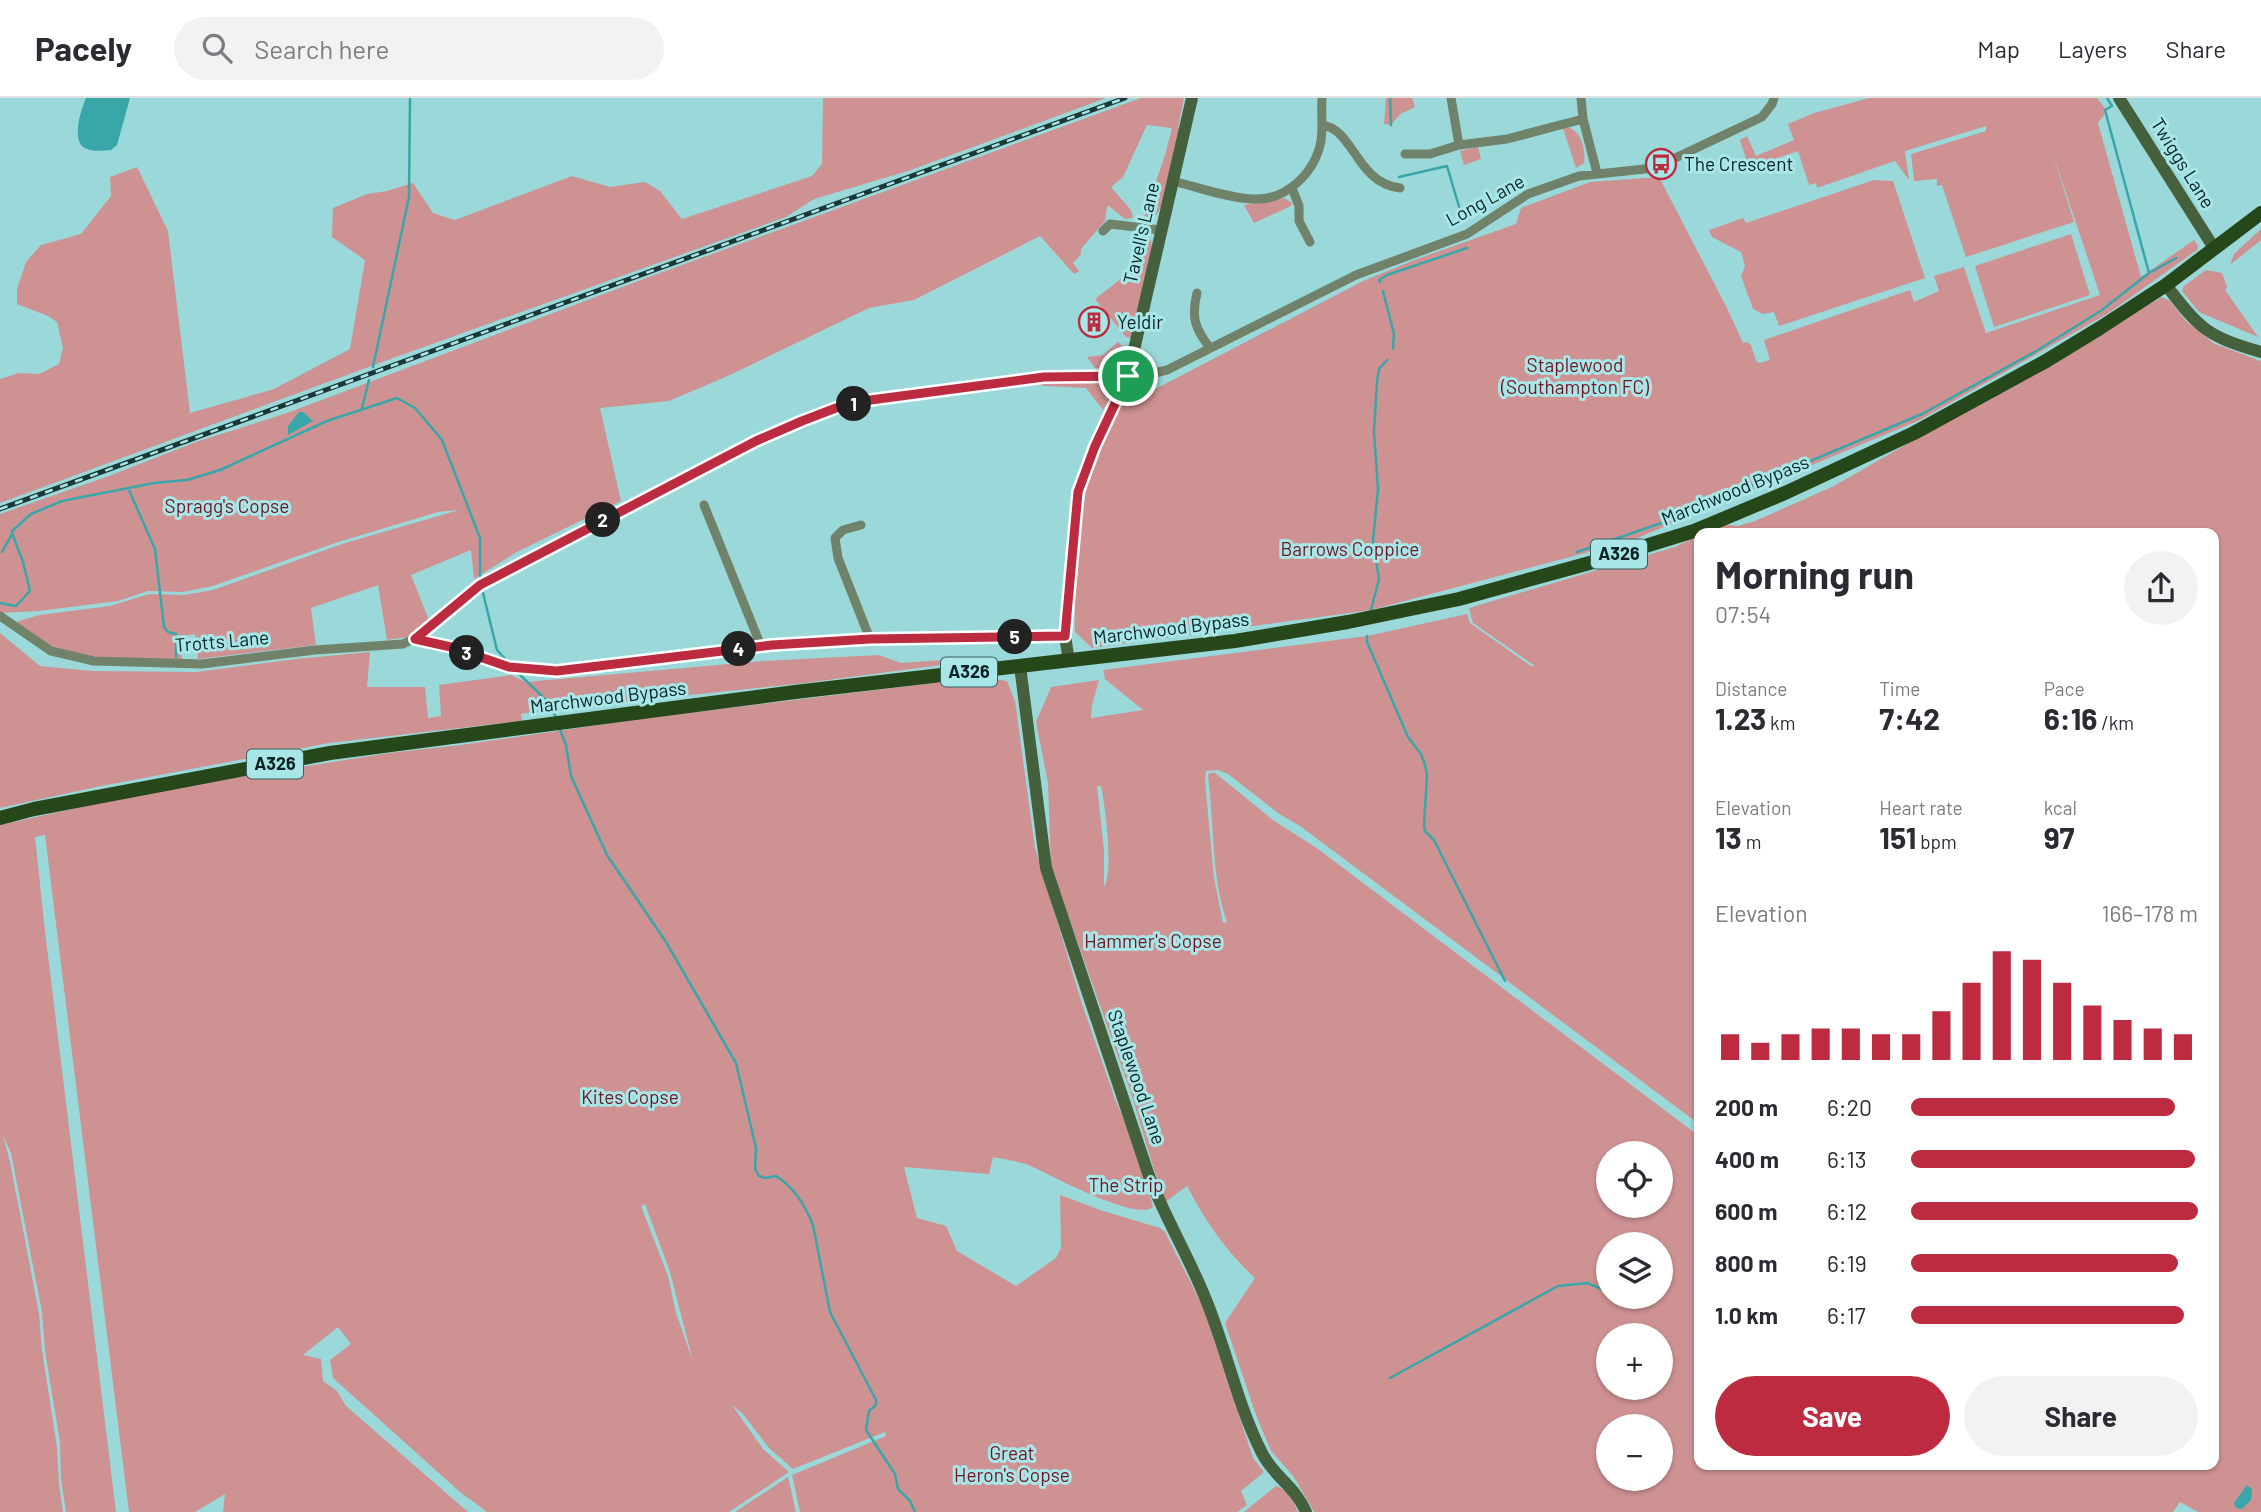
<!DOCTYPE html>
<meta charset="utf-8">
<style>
body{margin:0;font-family:Barlow,sans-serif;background:#f2f2f3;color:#2b2b33;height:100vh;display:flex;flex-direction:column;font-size:26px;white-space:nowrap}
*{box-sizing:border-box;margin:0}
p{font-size:23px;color:#7c7c81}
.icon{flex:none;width:38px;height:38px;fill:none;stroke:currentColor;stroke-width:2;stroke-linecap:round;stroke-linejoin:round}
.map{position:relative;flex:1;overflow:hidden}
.side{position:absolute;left:1694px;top:430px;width:525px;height:942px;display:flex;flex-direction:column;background:#fff;border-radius:14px;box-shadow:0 2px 5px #0004}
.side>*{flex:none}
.fabs{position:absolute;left:1596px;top:1043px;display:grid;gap:14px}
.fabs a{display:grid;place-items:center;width:77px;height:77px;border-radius:50%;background:#fff;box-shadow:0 2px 5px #0004;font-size:35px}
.pin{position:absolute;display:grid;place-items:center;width:60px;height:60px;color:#fff;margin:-30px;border:4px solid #fff;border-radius:50%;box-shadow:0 2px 7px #0007}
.km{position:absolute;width:35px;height:35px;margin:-18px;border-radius:50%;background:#222;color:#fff;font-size:19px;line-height:35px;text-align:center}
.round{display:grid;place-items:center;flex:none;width:74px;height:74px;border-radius:37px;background:#f2f2f3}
.overview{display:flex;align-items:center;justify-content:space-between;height:119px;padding:0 21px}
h1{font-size:38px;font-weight:700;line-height:52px}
.metrics{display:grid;grid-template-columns:repeat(3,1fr);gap:10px;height:119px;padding:7px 21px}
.metrics div{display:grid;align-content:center}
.metrics b{font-size:30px;font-weight:700}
.metrics small{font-size:19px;font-weight:400}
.metrics p{font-size:19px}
.chart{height:196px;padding:14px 21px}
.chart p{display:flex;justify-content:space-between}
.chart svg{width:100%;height:126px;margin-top:7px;stroke:#bc2b40;stroke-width:6}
.button{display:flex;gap:14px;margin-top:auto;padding:14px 21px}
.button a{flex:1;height:80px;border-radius:42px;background:#bc2b40;color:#fff;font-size:28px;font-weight:700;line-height:80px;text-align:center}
.button a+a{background:#f2f2f3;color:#2b2b33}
ul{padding:0 21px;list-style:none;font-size:23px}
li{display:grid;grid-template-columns:112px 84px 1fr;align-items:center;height:52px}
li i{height:18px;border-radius:9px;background:#bc2b40}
header{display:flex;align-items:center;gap:42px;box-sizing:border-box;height:98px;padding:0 35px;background:#fff;border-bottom:2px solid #e1e1e2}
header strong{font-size:33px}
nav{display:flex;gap:38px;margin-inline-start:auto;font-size:24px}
.search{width:490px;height:63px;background:#f2f2f3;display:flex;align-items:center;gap:18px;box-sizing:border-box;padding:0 24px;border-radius:38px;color:#7c7c81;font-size:26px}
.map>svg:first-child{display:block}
</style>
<header>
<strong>Pacely</strong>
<div class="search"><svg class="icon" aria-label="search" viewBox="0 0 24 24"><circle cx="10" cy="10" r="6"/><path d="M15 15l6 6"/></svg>Search here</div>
<nav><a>Map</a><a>Layers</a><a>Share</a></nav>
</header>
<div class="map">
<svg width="2261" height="1414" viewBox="0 0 2261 1414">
<rect width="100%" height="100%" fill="#9bd8da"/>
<!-- green -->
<path fill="#cf9293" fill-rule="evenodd" d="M823,0H1106L908,73L814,101L786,119L385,263L0,405V281L19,275L39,276L59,266L63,250L57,224L48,218L17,206V191L26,164L41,147L81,136L111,98L110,79L137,69L168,133L190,315L274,291L350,251L365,162L332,139L333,110L367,96L387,93L413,85L433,115L455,122L572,78L610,89L645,84L660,93L682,121L812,78L822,66Z
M1141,0H1184L1178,30H1181L1162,108L1156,117L1149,121L1144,119L1165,57L1172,30L1147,27L1123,79L1111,89L1131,112L1133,120L1125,121L1109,108L1107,109L1105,123L1081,151V156L1073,165L1079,173L1074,176L1040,138L914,202L869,210L730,277L669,303L600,310L621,403L515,455L474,481L471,452L411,477L429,522L408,539L387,542L378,487L311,510L316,547L198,561L195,536L179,539L182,562C143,560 86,564 52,548C40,543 28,531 16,524L39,517L110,508L149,496L184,497L213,492L342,446L459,412L438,414L335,445L213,488L183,494L148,493L118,503L39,513L0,515V416L109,378L196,344L287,315L649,179Z
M1386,0H1412L1415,9L1400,16L1391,27L1384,26Z
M1869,0H2097L2107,13L2098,25L2141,179L2194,142L2198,148L2197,152L2107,216L1920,322L1630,443L1371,512L1092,550L1075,534L1074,456L1089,379L1117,311L1363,183L1417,161L1516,126L1521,110L1590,84L1659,79L1728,212L1743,245L1747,244L1751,247L1756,263L1759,265L1770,262L1764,242L1910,192L1914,204L1939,193L1934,178L1964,169L1986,235L2100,197L2051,50L2074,124L1966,159L1942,87L1937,88V81L1914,83L1911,56L1986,33V28L1905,53L1909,82L1895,63L1817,90L1816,85L1809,87L1798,53L1749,70L1740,42L1747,38L1756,58L1794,42L1788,26L1814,15Z
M1566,29C1581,31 1586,52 1584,65L1576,70L1563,30Z
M1478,49L1481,61L1464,67L1460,53Z
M1874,82L1893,83L1925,180L1779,228L1774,214L1763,216L1753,211L1741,178L1745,168L1741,154L1712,139L1709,132L1743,120L1746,125Z
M1284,100L1292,105L1291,108L1254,125L1244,107Z
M2261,131V142L2230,167L2234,156Z
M2071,136L2090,197L1994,229L1975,168Z
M1147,139L1151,142L1152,150L1131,240L1126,239L1095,201L1122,180Z
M2206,172L2222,175L2227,189L2225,192L2258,239L2199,214L2182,193L2184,188Z
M2162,199L2170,203L2186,223L2215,246L2261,263V1414H2198L2180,1404L2173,1414H1314L1294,1379L1271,1353L1256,1317L1225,1225L1255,1180C1226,1153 1205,1123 1187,1088L1164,1105L1132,998L1051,769L1048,685L1036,624L1051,589L1099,582L1092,607L1091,620L1143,612L1105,581L1103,572L1367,538L1467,516L1470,525L1531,568H1535L1473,525L1469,510L1675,449L1699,437V1026L1300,728L1278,715L1228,676L1218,672L1206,673L1205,683L1214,780L1223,825L1227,824C1212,781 1214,732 1209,687L1208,676L1214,674L1273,722L1318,751L1699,1038V1367H2214V436H1702L1722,426L1738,428L1755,423L1834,388ZM1097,688H1101C1105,707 1114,774 1104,789V752ZM1608,1055H1661V1108H1608ZM1608,1146H1661V1199H1608ZM1608,1237H1661V1290H1608ZM1608,1328H1661V1381H1608Z
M1118,244L1127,253L1115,272L1095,270L1087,259L1103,257Z
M1038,283H1111L1116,290L1103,312L1086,290L1044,288L1039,287Z
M0,535L40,568L92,573L196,574L296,561L370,554L367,589H425L428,620L441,618L439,587L511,577L526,584L763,563L879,557L901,565L971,560L956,565L805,585L555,611L521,616L522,623L329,645L96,689L0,710Z
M982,579L1007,583L1015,603L1035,750L1082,906L1115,1001L1138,1054L1153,1109C1135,1124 1048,1075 1026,1066C1015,1063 1004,1061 993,1059L989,1076L904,1069L917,1120L946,1128L957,1153L1016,1188L1056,1160L1061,1150L1060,1097L1103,1113L1160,1130L1165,1134L1204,1211L1253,1360L1264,1374L1241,1393L1247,1407L1237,1414H800L792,1377L886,1338L885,1334L793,1371L769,1350L743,1316L732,1307L763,1351L789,1374L729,1414H487L460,1394L333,1280L330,1262L351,1246L338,1229L303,1257L321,1261L323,1283L337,1293L346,1308L468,1414H223L225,1396L195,1414H129L45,737L35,739L45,833L116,1414H66L61,1381L60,1344L45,1253L42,1214L11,1055L3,1038L10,1064L39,1215L42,1252L57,1349L59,1386L63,1414H0V727L163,691L389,655L461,647L639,621ZM645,1106L670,1174L693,1263L676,1215L668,1178L641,1108Z
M788,1379L796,1414H735Z
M1276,1388C1287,1392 1294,1404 1298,1414H1244Z"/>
<!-- water -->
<path fill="#39a6aa" d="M86,0H130L117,47L111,52C102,53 90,54 83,49C72,40 81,11 86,0Z
M299,314H303L313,323L288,337V328Z
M2247,1387L2252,1391L2251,1402L2242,1411L2236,1410L2234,1405Z"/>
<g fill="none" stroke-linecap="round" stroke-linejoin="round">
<!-- stream -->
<path stroke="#39a6aa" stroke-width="2.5" d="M1390,0L1391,27
M2107,0L2112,8L2105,12L2149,175
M1399,79L1447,68L1463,122
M1380,184L1379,182L1387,177L1467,150
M1383,193L1394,236L1393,251
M373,269L409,99L410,0
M362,310L369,282
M128,390L155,451L164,529L168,534L176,536V559
M2,454L12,436
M1577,454L1673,421L1922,316L2038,252L2102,212L2149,175L2176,160
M483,495L497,552L508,564
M0,505L16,508L30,493L23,464L12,435V433L31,416L62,403L154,385L187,382L220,372L327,323L397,300L415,310L442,342L480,440V478
M1371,512L1379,481L1373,443L1378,391L1374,334L1377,284L1379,271L1387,262
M1367,538V544L1408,639L1421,656L1425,667L1427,677L1424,727L1425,733L1434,742L1505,883
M515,572L546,602L556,619
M559,629L566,647L571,678L607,757L666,844L736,965L756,1050L755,1071L759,1078L765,1080L776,1078C794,1089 805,1107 813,1127L830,1214L876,1302V1307L869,1313L866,1332L895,1376L898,1391L910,1403L915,1414
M1390,1280L1558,1188L1587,1185L1602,1191"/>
<!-- street -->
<path stroke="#70836a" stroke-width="9" d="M1451,0L1459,47
M1581,0L1583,21L1597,75
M1322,27C1354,31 1356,85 1400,90
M1405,56H1430L1459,47L1507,41L1583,21
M1173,83C1197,89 1228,100 1253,101C1286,103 1315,75 1321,43C1323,29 1321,15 1322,0
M1292,90L1299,108V123L1310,144
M1103,133L1110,126L1161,132
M1197,195C1191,219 1195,231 1210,250
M704,407L761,548
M861,427L843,432L835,440L838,460L870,541
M0,518L51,553L94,563L202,566L315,552L403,546L423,536L480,487L756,343L802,323L836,310L863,303L1044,279L1141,278L1167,272L1356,177L1467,136L1528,96L1579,78L1654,70L1762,19L1772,6L1774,0
M415,541L451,549L509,569L557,573L773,547L870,541L1065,538"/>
<!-- secondary -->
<path stroke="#45603c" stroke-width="12" d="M2119,0L2214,150
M2166,187C2200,231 2206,238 2261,254
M1069,563L1065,538L1078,394L1095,348L1128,278L1192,0
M1020,568L1046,770L1149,1078C1164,1117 1185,1152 1201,1190C1225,1243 1235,1302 1262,1355C1274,1379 1295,1388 1306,1414"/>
<!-- primary -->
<path stroke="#26471a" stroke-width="14" d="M0,720L34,711L330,655L795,594L1235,543L1348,524L1459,501L1597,463L1694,433L1785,395L1914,335L2046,263L2100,230L2166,187L2261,115"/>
<!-- rail casing -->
<g stroke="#1b3839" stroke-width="5">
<path id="rail" d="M0,411L1125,0"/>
</g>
<!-- rail -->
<use href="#rail" stroke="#a8e6e7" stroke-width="2.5" stroke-dasharray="8" stroke-linecap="butt"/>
</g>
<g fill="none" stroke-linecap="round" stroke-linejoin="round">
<!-- route casing -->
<g stroke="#fff" stroke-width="14">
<path id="route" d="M1128,278L1095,348L1078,394L1065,538L870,541L772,547L557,573L509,569L451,549L415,541L480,487L756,343L802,323L836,310L863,303L1044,279Z"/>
</g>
<!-- route -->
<use href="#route" stroke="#bc2b40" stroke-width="9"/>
</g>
<!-- icons -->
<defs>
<g id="bus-ring" transform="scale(1.575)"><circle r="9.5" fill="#a8e6e7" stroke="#bc2b40" stroke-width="1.5"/><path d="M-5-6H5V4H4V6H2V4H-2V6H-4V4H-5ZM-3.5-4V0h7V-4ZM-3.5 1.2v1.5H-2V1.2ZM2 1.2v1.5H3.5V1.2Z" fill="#bc2b40"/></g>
<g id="building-ring" transform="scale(1.575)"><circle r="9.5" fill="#a8e6e7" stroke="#bc2b40" stroke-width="1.5"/><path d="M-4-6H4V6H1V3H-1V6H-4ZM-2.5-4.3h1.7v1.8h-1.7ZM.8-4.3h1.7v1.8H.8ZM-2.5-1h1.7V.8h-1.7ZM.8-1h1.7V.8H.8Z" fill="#bc2b40"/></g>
</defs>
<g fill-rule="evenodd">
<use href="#bus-ring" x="1661" y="66"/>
<use href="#building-ring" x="1094" y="224"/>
</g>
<g text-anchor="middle" stroke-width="6" stroke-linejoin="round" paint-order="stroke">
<!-- shield labels -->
<g fill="#a8e6e7" stroke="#395e5e" stroke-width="2">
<rect x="1591" y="441.5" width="56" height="29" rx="5"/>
<rect x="941" y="559.5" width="56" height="29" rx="5"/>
<rect x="247" y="651.5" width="56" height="29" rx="5"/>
</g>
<g font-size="18" font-weight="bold" fill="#0a2324">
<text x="1619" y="462">A326</text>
<text x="969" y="580">A326</text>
<text x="275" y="672">A326</text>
</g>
<!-- street labels -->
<g font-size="19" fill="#0a2324" stroke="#a8e6e7">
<text transform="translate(2183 65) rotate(58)" y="7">Twiggs Lane</text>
<text transform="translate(1485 102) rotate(-29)" y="7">Long Lane</text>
<text transform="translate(1141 135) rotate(-77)" y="7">Tavell's Lane</text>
<text transform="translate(1735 392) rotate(-22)" y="7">Marchwood Bypass</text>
<text transform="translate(1171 530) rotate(-7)" y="7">Marchwood Bypass</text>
<text transform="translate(222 543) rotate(-5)" y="7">Trotts Lane</text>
<text transform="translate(608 599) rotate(-7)" y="7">Marchwood Bypass</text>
<text transform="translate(1137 979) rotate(71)" y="7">Staplewood Lane</text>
</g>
<!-- poi labels -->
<g font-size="19" fill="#0a2324" stroke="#a8e6e7" text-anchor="start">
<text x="1684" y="73">The Crescent</text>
<text x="1117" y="231">Yeldir</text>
</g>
<!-- park labels -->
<g font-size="19" fill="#721523" stroke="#a8e6e7">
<text x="1575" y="274">Staplewood<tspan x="1575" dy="22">(Southampton FC)</tspan></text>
<text x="227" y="415">Spragg's Copse</text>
<text x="1350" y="458">Barrows Coppice</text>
<text x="1153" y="850">Hammer's Copse</text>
<text x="630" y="1006">Kites Copse</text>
<text x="1126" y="1094">The Strip</text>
<text x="1012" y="1362">Great<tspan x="1012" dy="22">Heron's Copse</tspan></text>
</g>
</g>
</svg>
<div class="fabs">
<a><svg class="icon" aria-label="locate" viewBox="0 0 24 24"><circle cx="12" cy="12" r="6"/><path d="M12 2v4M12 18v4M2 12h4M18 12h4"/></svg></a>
<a><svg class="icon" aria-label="layers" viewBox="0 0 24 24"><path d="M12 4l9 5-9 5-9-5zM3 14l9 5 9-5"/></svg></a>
<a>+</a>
<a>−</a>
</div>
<div class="pin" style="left:1128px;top:278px;background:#1e9e55"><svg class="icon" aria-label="arrive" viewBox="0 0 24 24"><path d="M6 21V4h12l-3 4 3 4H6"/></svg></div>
<b class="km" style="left:854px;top:306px">1</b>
<b class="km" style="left:603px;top:422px">2</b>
<b class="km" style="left:467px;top:555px">3</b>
<b class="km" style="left:739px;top:551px">4</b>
<b class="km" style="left:1015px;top:539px">5</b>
<section class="side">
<div class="overview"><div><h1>Morning run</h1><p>07:54</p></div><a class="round"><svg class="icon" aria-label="share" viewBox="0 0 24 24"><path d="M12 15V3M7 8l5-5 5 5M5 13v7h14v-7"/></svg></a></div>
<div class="metrics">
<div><p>Distance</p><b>1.23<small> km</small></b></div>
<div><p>Time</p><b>7:42</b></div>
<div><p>Pace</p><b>6:16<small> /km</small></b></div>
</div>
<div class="metrics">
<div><p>Elevation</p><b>13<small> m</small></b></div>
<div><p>Heart rate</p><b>151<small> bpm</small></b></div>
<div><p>kcal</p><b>97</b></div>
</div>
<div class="chart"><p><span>Elevation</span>166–178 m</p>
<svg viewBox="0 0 160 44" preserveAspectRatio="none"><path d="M5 44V35M15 44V38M25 44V35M35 44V33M45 44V33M55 44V35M65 44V35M75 44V27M85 44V17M95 44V6M105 44V9M115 44V17M125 44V25M135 44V30M145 44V33M155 44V35"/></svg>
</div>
<ul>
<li><b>200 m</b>6:20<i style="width:92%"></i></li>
<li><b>400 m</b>6:13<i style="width:99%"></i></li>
<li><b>600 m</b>6:12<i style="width:100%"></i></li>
<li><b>800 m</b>6:19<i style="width:93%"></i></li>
<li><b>1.0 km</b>6:17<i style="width:95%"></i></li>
</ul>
<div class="button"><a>Save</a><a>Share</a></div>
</section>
</div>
